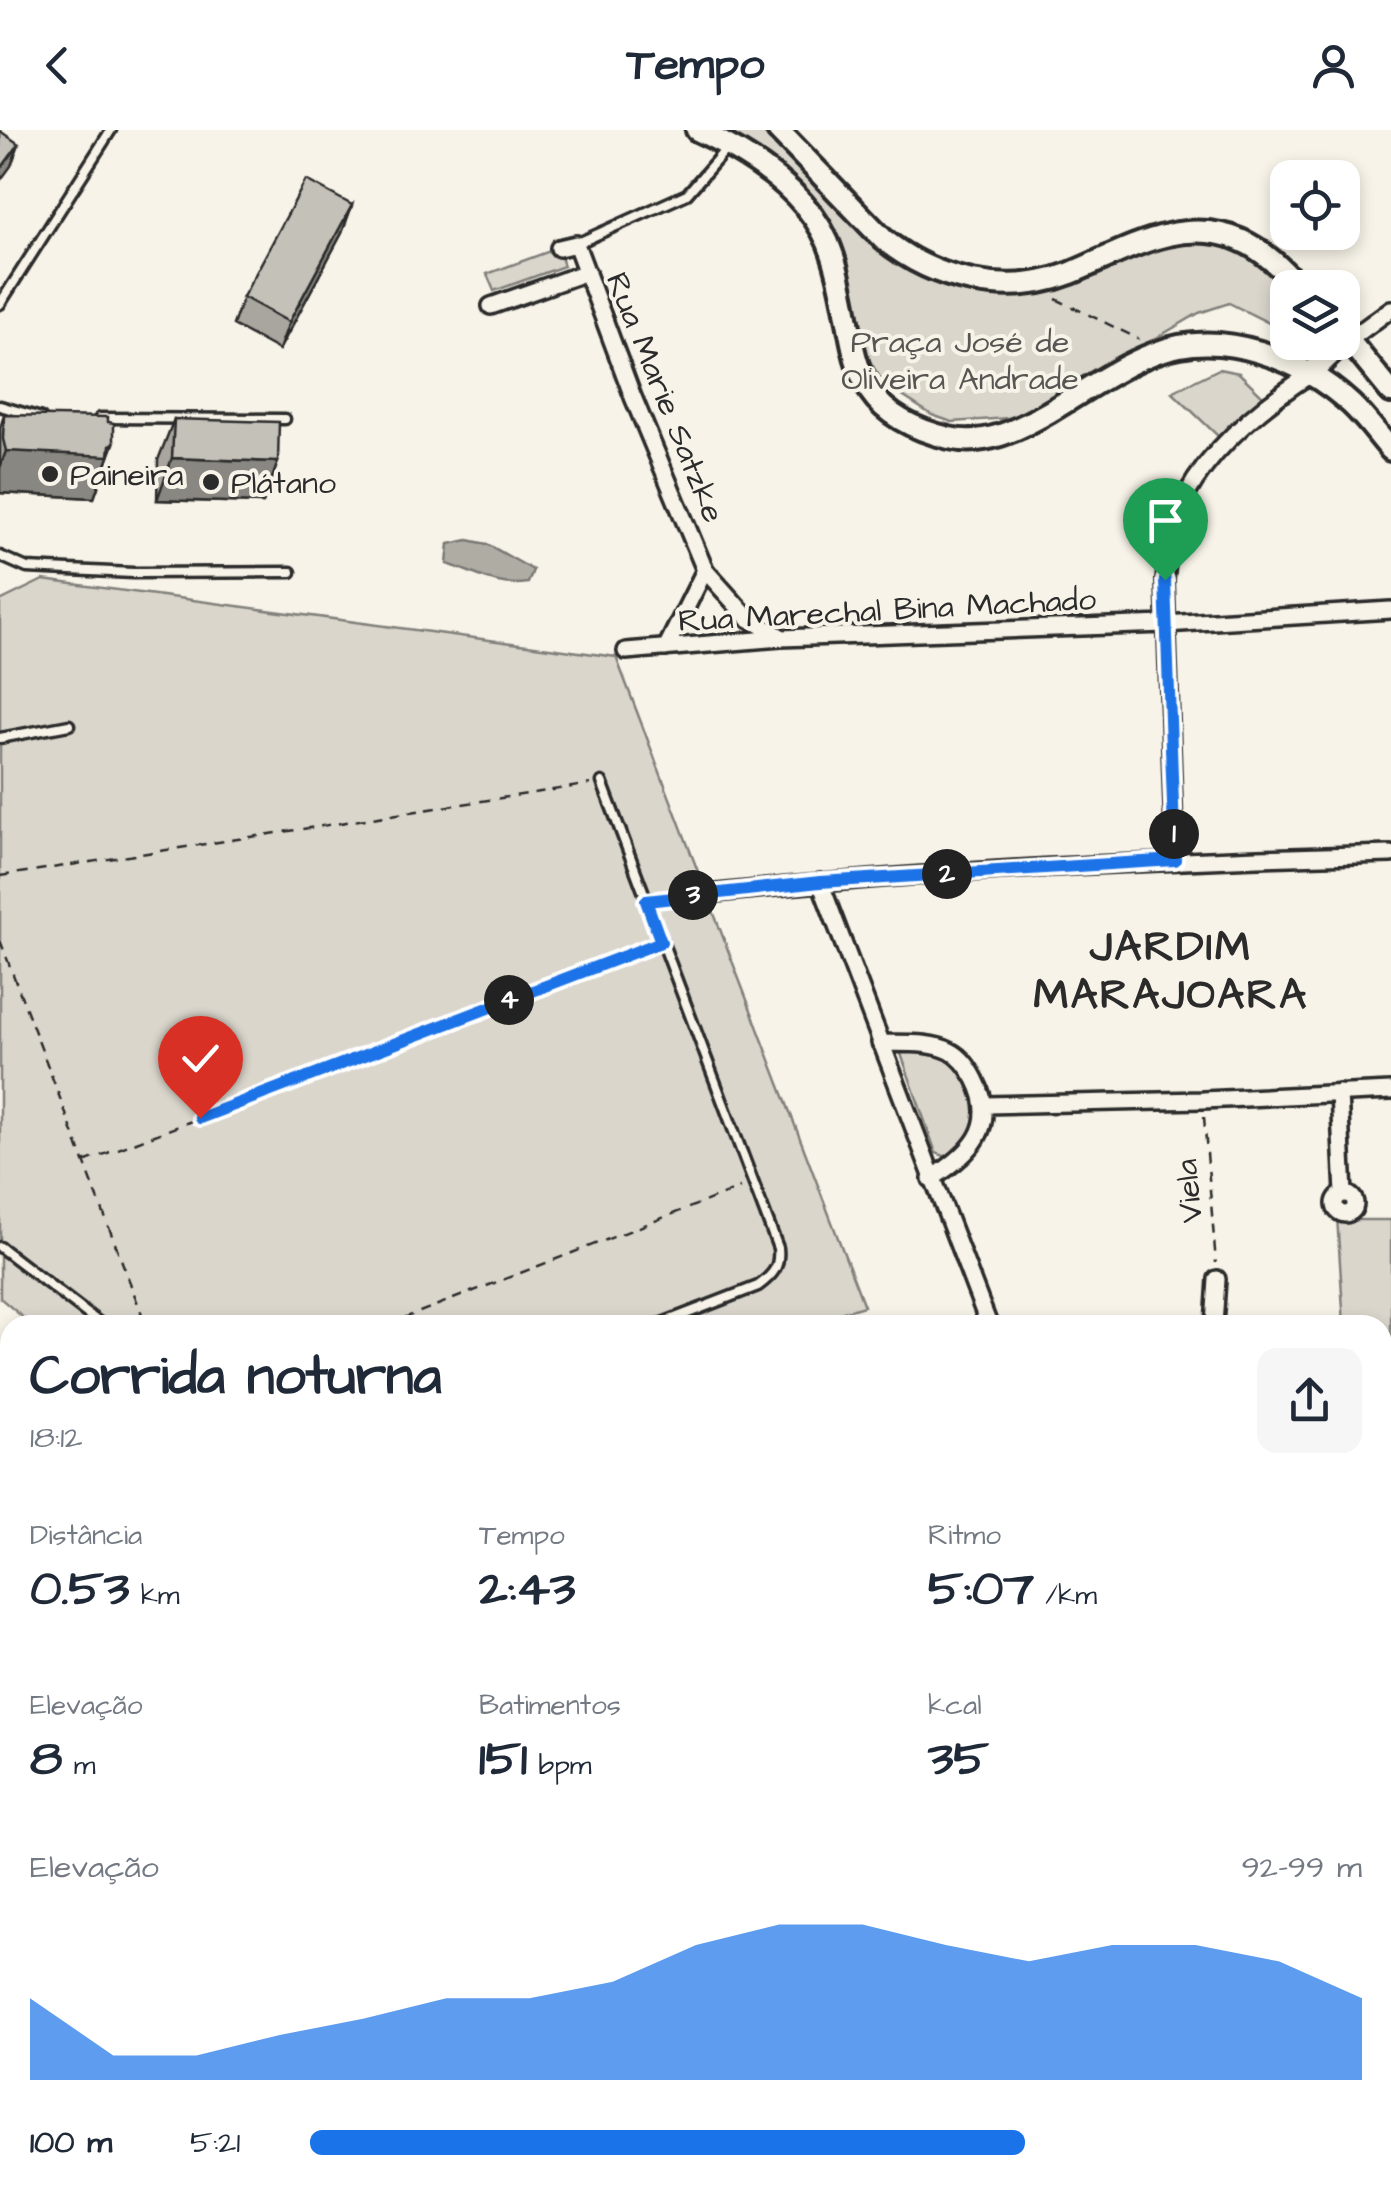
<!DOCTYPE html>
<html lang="pt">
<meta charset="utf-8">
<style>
body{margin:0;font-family:"Architects Daughter",sans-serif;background:#f6f6f7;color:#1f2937;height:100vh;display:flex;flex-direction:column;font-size:38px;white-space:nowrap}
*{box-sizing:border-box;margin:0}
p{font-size:32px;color:#747a83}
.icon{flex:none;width:55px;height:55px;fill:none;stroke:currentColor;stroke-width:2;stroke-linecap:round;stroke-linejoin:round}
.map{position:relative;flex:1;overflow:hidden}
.details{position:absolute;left:0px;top:1185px;width:1392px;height:888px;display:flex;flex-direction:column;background:#fff;border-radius:30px 30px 0 0;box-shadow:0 5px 15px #0003}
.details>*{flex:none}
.tools{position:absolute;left:1270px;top:30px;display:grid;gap:20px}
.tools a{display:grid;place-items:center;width:90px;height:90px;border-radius:20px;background:#fff;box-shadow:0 5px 15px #0003;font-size:50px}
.pin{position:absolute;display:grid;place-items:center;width:85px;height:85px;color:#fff;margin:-102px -42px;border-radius:50% 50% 50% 0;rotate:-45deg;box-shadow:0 0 10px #0007}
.pin .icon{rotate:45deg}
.km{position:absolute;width:50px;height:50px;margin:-25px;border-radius:50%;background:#222;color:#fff;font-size:28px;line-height:50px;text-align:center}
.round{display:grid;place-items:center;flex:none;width:105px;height:105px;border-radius:20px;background:#f6f6f7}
.overview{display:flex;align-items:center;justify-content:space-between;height:170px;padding:0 30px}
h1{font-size:55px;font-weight:700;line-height:75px}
.figures{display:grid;grid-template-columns:repeat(3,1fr);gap:15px;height:170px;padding:10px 30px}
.figures div{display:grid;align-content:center}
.figures b{font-size:50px;font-weight:700}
.figures small{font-size:28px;font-weight:400}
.figures p{font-size:28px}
.chart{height:280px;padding:20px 30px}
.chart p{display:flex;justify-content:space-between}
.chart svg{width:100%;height:180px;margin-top:10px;fill:#1a73e8;opacity:.7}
ul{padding:0 30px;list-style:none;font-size:32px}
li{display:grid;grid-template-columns:160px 120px 1fr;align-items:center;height:75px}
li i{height:25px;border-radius:12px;background:#1a73e8}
header{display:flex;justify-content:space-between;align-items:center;height:130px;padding:0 30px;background:#fff;font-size:45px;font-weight:700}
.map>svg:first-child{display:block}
</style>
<header><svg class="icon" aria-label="back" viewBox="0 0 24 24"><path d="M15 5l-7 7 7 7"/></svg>Tempo<svg class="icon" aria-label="person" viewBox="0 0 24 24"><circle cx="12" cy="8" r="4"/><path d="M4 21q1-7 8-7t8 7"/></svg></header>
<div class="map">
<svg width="1391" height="2072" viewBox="0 0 1391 2072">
<rect width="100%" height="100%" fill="#f7f3e8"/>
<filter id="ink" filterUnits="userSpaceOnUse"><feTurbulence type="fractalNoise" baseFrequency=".01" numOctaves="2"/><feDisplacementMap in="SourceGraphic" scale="20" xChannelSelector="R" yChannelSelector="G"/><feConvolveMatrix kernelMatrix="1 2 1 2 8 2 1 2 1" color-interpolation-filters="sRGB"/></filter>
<g filter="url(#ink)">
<!-- green -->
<path fill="#dad6cc" stroke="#82807c" stroke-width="2.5" d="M726,0H761L877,112L970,159L1121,130L1174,114L1213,112L1265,132L1288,158L1287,202L1229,173L1199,183L1022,287L952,292L932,285L884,254L866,225L849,147L787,47Z
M558,118L564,136L494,161L487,144Z
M1219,239L1239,243L1266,269L1220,308L1172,262Z
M43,450L616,527L864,1176L799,1195H32L0,1168V471Z
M900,921C963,929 962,924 980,986L961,1023L947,1027L936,1023Z
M1337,1087L1349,1090H1391V1330H1383L1382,1195H1344Z"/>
<!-- water -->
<path fill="#afaca4" stroke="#7a7874" stroke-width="2.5" d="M468,410L487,414L533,440L528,453C496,458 477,443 447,434L449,414Z"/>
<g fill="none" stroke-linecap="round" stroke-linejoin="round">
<!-- lane casing -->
<g stroke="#2b2b2b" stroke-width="15">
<path id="lane" d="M576,114L687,64L726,19
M0,174L111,0
M0,276L41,288
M100,288L285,289
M0,426L27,438L133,443L291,442
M0,608L69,595
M602,652L778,1118C780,1137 773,1145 758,1156L657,1195
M646,771L707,764
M0,1117L102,1195"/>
</g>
<!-- street casing -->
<g stroke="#2b2b2b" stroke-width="22">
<path id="street" d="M559,118L576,114L633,267L705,440L748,488L781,507
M491,176L587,142
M1349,210L1391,179
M666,518L705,440
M626,521L781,508L1165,494L1391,480
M1175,730L1165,450C1168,426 1169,402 1179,380C1203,324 1259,278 1309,245
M820,752L989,1195
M707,764C934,740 1163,730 1391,724
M880,913C902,914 930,911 950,921C962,927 969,938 975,949C1000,997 970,1024 931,1049
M1339,963L1344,1064
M986,975L1203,970L1391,961
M1335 1074a10 10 0 1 1 20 0a10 10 0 1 1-20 0Z
M1214,1195L1217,1149
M1382,1434L1388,1463
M0,1537L10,1545"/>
</g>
<!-- secondary casing -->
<g stroke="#2b2b2b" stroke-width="28">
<path id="secondary" d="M697,0C751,25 814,65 833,126C861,211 836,281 949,308C985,317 1019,299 1049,282C1083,262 1118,237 1155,223C1221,197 1302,229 1351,274C1366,288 1378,305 1391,320
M778,0L883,109C935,151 1007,168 1071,143C1125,121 1180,85 1240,110C1264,120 1282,139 1300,158
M1342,202L1391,262
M1309,245L1332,223L1336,212
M1382,1464L1391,1462
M1382,1506L1391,1505
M0,1667L10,1665"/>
</g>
<!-- path -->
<path stroke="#2b2b2b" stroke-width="2.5" stroke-dasharray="10 8" stroke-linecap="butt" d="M1056,169L1139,209
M0,746L591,654
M0,810L146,1195
M1204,987L1216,1133
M84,1032L648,817
M1348,1084L1349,1090
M386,1195L740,1058"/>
<!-- lane -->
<use href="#lane" stroke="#f7f3e8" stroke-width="8"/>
<!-- street -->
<use href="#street" stroke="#f7f3e8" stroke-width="15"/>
<!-- secondary -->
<use href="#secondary" stroke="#f7f3e8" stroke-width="20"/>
</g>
<!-- wall -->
<path fill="#a9a69f" stroke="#2b2b2b" stroke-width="2.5" d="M352,75L342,103L279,220L233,195L243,167Z
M4,285L108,292L114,313L94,368L0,363V298Z
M174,289L278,332L263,373L157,370L158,330Z"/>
<!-- shaded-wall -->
<path fill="#898782" stroke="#2b2b2b" stroke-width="2.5" d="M19,14L11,36L0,51V40Z
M352,75L342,103L279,220L289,192Z
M114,313L94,368L0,363V338L6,321L110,315Z
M172,328L278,332L263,373L157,370Z
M10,1626V1633L0,1634V1627Z"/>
<!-- building -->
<path fill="#c4c1b9" stroke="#2b2b2b" stroke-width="2.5" d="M0,1L19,14L0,40Z
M306,50L352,75L289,192L243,167Z
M4,285L108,287V292L114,293V313L110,315L109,326L6,321L3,309Z
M174,289L279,292L278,332L172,328Z
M10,1600V1626L0,1627V1601Z"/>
</g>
<g fill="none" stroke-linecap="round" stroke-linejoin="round" filter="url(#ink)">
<!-- route casing -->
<g stroke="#fff" stroke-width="20">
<path id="route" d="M200,988L661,812L646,771L820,752L1175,730L1165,450"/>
</g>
<!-- route -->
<use href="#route" stroke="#1a73e8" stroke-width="12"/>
</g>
<!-- markers -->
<g fill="#2b2b2b" stroke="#f7f3e8" stroke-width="4">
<circle cx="50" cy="344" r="10"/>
<circle cx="211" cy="352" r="10"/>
</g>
<g text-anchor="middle" stroke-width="8" stroke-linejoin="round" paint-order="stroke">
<!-- park labels -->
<g font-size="32" fill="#575653" stroke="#f7f3e8">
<text x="960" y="222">Praça José de<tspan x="960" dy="37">Oliveira Andrade</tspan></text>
</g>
<!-- street labels -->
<g font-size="32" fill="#2b2b2b" stroke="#f7f3e8">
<text transform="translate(666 267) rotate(68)" y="11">Rua Marie Satzke</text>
<text transform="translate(887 479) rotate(-3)" y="11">Rua Marechal Bina Machado</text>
<text transform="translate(1188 1061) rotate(-95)" y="11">Viela</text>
</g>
<!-- poi labels -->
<g font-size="32" fill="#2b2b2b" stroke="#f7f3e8" text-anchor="start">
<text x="70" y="355">Paineira</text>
<text x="231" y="363">Plátano</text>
</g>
<!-- district labels -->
<g font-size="42" font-weight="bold" letter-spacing="2.5" fill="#2b2b2b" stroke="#f7f3e8">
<text x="1171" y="830">JARDIM<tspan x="1171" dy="48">MARAJOARA</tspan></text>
</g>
</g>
</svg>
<div class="tools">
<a><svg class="icon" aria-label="locate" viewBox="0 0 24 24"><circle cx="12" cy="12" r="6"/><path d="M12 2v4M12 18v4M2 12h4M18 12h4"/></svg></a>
<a><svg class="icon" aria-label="layers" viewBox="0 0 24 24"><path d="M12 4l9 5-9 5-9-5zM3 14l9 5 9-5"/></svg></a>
</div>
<div class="pin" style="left:1165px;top:450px;background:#1e9e55"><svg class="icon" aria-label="arrive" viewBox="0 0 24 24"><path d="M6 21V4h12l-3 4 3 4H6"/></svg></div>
<div class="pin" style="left:200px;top:988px;background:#d93025"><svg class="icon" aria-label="check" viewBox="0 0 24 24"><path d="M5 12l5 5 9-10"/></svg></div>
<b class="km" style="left:1174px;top:704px">1</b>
<b class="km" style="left:947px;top:744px">2</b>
<b class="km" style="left:693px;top:765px">3</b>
<b class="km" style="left:509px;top:870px">4</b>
<section class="details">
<div class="overview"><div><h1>Corrida noturna</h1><p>18:12</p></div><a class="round"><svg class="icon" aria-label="share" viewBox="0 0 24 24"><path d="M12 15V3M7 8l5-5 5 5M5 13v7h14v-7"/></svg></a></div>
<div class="figures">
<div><p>Distância</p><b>0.53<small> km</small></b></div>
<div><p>Tempo</p><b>2:43</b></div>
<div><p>Ritmo</p><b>5:07<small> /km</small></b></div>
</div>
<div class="figures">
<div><p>Elevação</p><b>8<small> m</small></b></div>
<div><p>Batimentos</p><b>151<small> bpm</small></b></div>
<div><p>kcal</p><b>35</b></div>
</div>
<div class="chart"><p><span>Elevação</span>92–99 m</p>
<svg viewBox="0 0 160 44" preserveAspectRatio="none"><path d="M0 44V24L10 38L20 38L30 33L40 29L50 24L60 24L70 20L80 11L90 6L100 6L110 11L120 15L130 11L140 11L150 15L160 24V44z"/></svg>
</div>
<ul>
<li><b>100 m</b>5:21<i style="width:68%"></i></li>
</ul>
</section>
</div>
